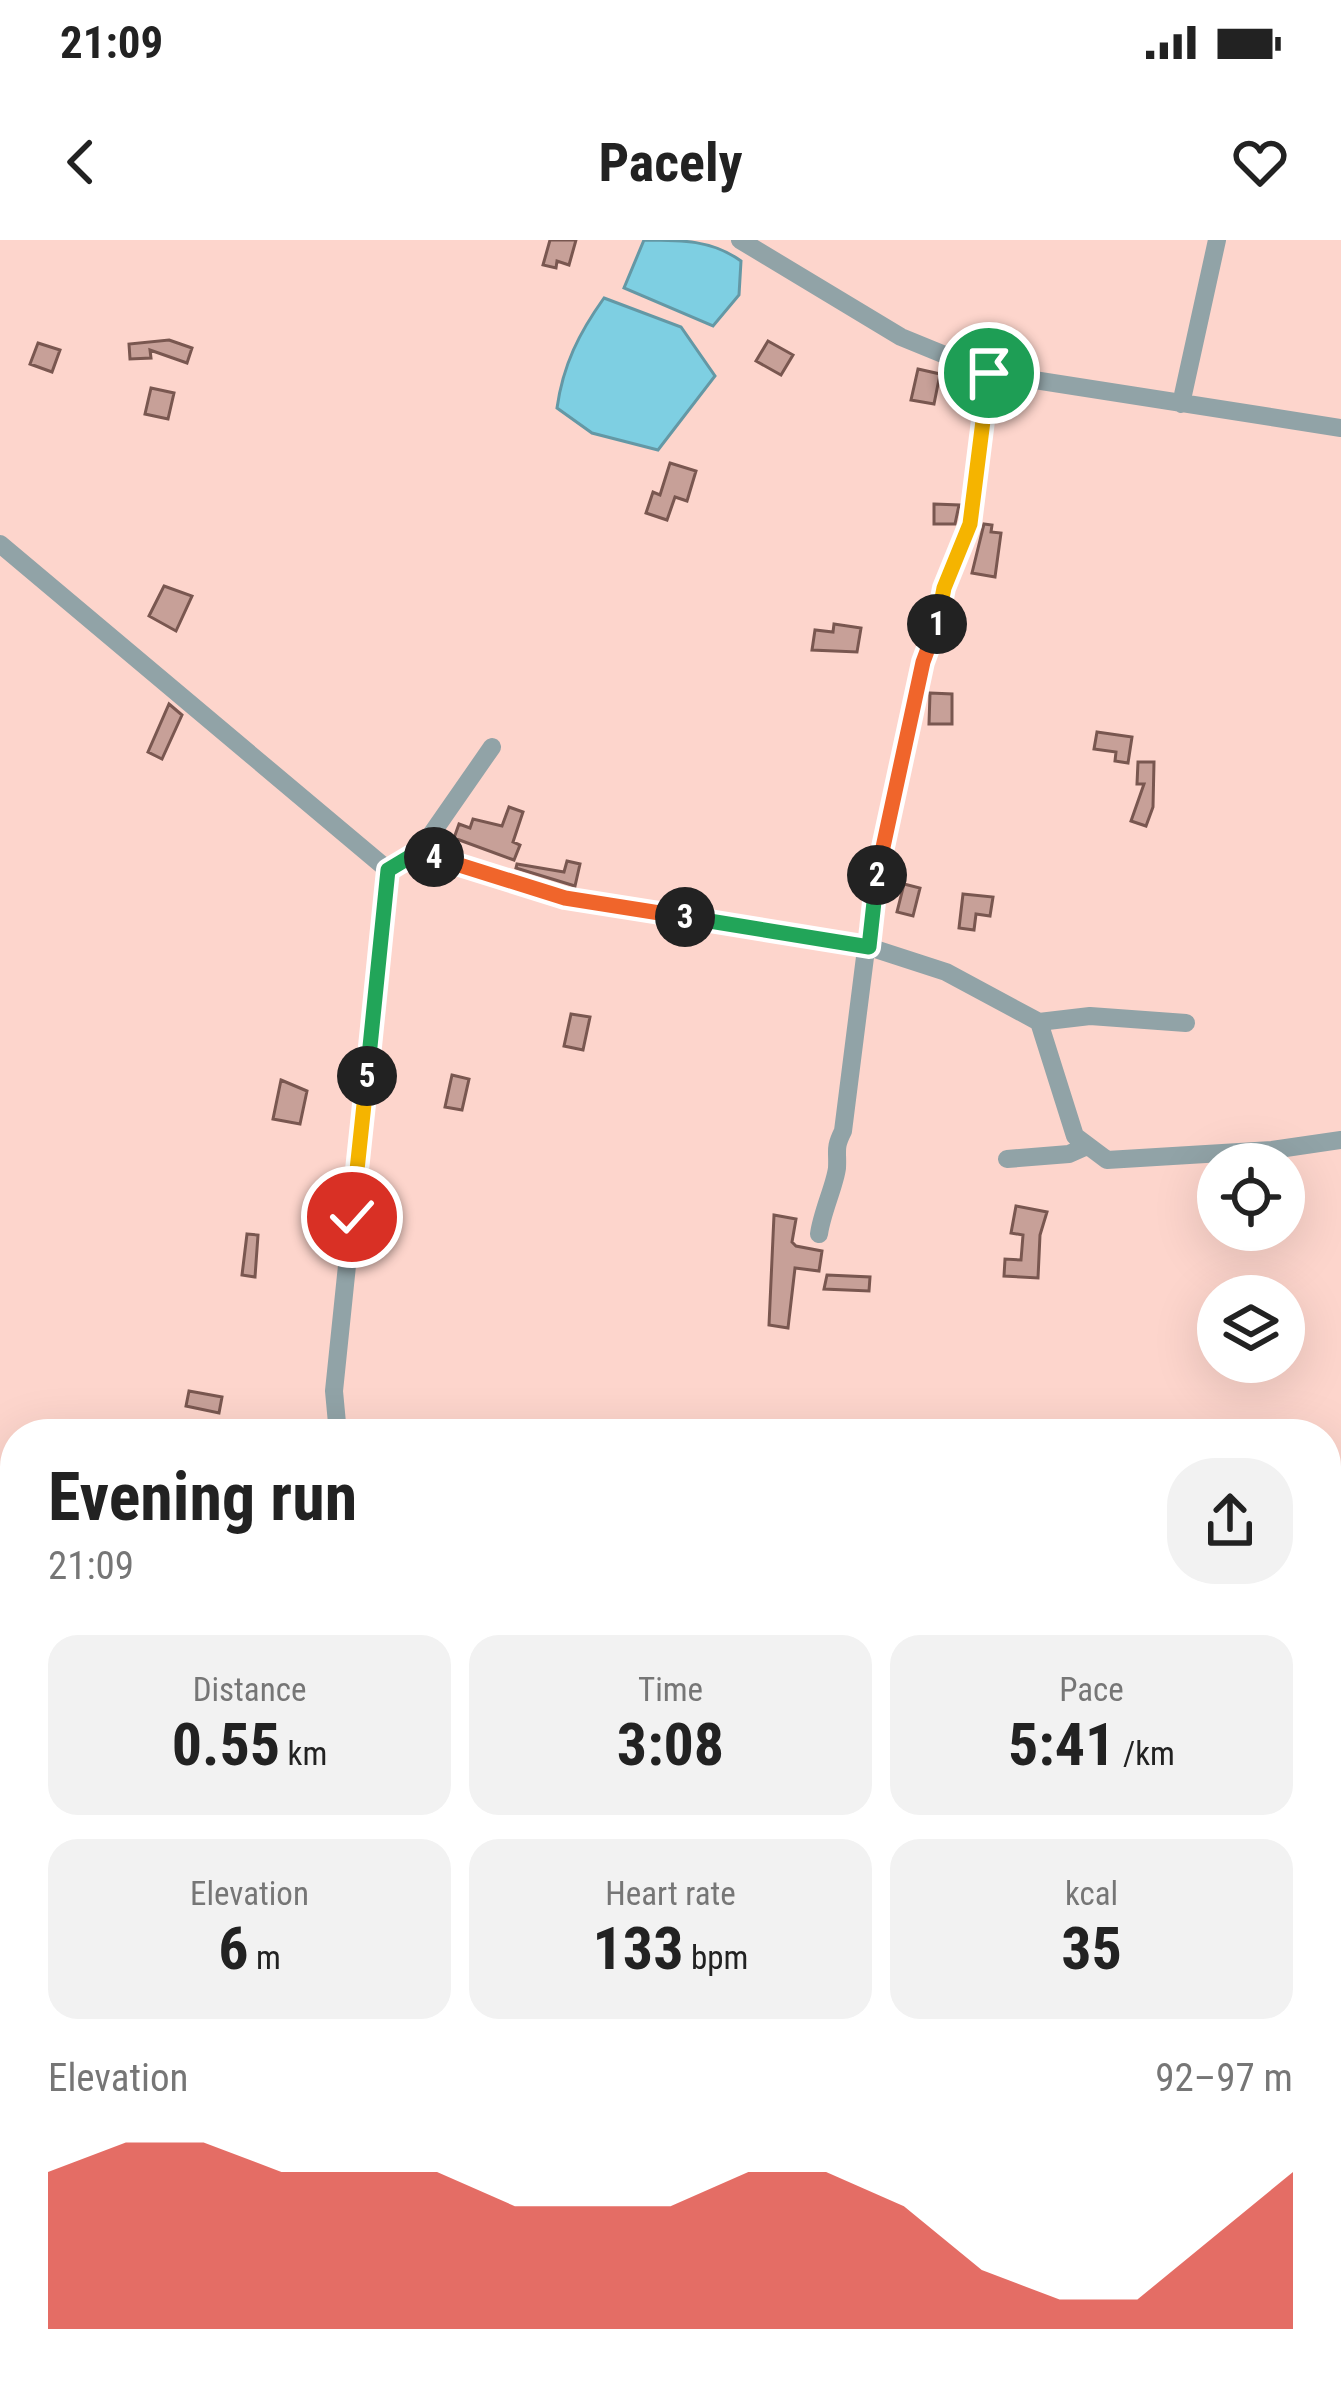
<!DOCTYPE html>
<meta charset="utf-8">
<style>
body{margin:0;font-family:"Roboto Condensed",sans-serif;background:#f2f2f2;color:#222;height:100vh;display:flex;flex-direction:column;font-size:45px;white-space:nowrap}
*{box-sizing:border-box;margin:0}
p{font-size:39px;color:#767676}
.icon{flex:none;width:66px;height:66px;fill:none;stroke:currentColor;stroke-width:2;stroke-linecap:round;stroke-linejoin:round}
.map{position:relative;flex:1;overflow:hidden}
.side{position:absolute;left:0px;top:1179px;width:1341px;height:975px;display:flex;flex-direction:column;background:#fff;border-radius:48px 48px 0 0;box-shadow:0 12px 48px #0002}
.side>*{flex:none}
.controls{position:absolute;left:1197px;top:903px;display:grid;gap:24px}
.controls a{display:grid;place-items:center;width:108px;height:108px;border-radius:50%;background:#fff;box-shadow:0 12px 48px #0002;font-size:60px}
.pin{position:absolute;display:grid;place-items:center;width:102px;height:102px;color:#fff;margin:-51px;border:6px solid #fff;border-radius:50%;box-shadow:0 3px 12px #0007}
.km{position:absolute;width:60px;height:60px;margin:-30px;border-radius:50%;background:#222;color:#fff;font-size:33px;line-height:60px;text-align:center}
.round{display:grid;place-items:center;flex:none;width:126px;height:126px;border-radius:48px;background:#f2f2f2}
.head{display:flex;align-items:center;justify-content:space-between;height:204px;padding:0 48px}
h1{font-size:66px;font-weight:700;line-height:90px}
.stats{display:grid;grid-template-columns:repeat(3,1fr);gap:18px;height:204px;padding:12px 48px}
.stats div{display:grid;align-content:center;border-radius:30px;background:#f2f2f2;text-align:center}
.stats b{font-size:60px;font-weight:700}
.stats small{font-size:33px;font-weight:400}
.stats p{font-size:33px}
.chart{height:336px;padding:24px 48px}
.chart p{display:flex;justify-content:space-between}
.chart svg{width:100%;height:216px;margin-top:12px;fill:#d93025;opacity:.7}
.status{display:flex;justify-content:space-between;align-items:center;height:84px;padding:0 60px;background:#fff;direction:ltr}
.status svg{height:33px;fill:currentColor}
header{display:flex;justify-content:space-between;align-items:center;height:156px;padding:0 48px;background:#fff;font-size:54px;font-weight:700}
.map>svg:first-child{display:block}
</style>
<div class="status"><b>21:09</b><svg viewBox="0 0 49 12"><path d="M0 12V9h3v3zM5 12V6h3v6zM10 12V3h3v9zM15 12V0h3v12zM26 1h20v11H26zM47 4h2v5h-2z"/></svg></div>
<header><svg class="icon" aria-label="back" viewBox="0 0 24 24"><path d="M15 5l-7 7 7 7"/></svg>Pacely<svg class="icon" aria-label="heart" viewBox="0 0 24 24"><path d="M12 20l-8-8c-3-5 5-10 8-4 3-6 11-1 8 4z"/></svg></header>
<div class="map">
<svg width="1341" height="2152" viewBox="0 0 1341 2152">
<rect width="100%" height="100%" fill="#fdd5cc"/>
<!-- water -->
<path fill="#7ecfe2" stroke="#6498a5" stroke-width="3" d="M644,0C682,0 712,0 741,21L739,55L713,86L624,48Z
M604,58L681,87L715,136L658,210L592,193L557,168C563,125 579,93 604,58Z"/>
<!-- building -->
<path fill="#c7a098" stroke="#795750" stroke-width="3" d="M550,0H576L569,25L557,21L556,28L543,25Z
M169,100L192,108L187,123L150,110L151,118L130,119L129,104Z
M768,101L793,115L781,135L756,121Z
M38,103L60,110L52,132L30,124Z
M918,129L940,134L934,164L911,160Z
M151,148L174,153L168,179L145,174Z
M670,223L696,231L687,261L675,257L667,280L646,273L653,252L660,255Z
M934,264L959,265L955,284H934Z
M984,284L992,285L991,292L1001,293L995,337L972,333Z
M164,346L192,356L176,391L149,376Z
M834,384L861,388L857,412L812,410L815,390L833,392Z
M930,453L952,454V484H929Z
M169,464L182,475L162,519L148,512Z
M1097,492L1132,497L1128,523L1115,521L1116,512L1094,509Z
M1138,522H1154L1153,567L1146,586L1131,581L1144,544H1137Z
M509,567L523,572L513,602L520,605L514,620L454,598L459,584L470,588L473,579L502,586Z
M567,621L580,624L575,646L516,628L517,624L564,632Z
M904,644L920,648L913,676L897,672Z
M963,654L993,657L990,676L976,674L974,690L959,688Z
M571,774L590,777L583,810L564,806Z
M452,835L469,839L462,870L445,867Z
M281,840L307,851L300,884L273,879Z
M1016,966L1047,972L1040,995L1038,1038L1004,1036L1005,1019L1021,1020L1023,995L1011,993Z
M774,975L796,979L792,1002L796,1006L822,1011L819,1031L795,1028L788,1088L769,1085Z
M247,994L258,995L255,1037L242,1035Z
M827,1035L870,1037L869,1051L824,1049Z
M189,1151L222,1157L219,1173L186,1166Z"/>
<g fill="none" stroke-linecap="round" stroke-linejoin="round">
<!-- minor -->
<path stroke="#91a3a7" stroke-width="18" d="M740,0L901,97L989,133L1341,188
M1181,164L1217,0
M0,304L388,630L334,1151L338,1194
M419,612L565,658L869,707L946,732L1039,782L1090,776L1186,783
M388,630L419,612L492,507
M1039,782L1075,896L1107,920L1272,910L1341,900
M1007,919L1069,914L1087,906
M819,994C822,972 835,945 837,928C838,910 834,909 843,891L874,646L923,422L936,390L943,348L970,284L989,133
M0,1419L15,1423
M1326,1561L1341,1562
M0,1689L15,1693
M1326,1889L1341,1892
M256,2152L257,2139"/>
</g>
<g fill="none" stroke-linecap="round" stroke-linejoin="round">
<!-- split-1 casing -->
<g stroke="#fff" stroke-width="24">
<path id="split-1" d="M937,384L944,348L970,284L989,133"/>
</g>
<!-- split-2 casing -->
<g stroke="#fff" stroke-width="24">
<path id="split-2" d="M877,635L923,422L937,384"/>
</g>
<!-- split-3 casing -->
<g stroke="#fff" stroke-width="24">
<path id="split-3" d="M685,677L869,707L877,635"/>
</g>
<!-- split-4 casing -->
<g stroke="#fff" stroke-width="24">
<path id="split-4" d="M434,617L565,658L685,677"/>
</g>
<!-- split-5 casing -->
<g stroke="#fff" stroke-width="24">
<path id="split-5" d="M367,836L388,630L418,612L434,617"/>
</g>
<!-- split-6 casing -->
<g stroke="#fff" stroke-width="24">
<path id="split-6" d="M352,977L367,836"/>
</g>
<!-- split-1 -->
<use href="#split-1" stroke="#f5b400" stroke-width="15"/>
<!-- split-2 -->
<use href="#split-2" stroke="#f0652b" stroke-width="15"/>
<!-- split-3 -->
<use href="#split-3" stroke="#22a559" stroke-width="15"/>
<!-- split-4 -->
<use href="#split-4" stroke="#f0652b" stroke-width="15"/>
<!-- split-5 -->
<use href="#split-5" stroke="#22a559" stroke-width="15"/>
<!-- split-6 -->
<use href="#split-6" stroke="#f5b400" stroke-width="15"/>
</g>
</svg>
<div class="controls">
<a><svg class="icon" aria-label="locate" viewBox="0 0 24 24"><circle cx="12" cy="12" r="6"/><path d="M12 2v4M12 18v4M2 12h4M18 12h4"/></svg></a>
<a><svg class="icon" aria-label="layers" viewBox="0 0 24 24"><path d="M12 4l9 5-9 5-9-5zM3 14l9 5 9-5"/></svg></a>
</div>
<div class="pin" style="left:989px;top:133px;background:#1e9e55"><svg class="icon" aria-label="arrive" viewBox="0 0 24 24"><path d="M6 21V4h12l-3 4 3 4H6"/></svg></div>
<div class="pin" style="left:352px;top:977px;background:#d93025"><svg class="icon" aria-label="check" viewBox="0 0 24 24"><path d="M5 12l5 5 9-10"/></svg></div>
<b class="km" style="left:937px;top:384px">1</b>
<b class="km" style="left:877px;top:635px">2</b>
<b class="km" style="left:685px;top:677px">3</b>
<b class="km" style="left:434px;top:617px">4</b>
<b class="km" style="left:367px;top:836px">5</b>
<section class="side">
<div class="head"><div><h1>Evening run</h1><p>21:09</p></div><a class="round"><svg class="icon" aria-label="share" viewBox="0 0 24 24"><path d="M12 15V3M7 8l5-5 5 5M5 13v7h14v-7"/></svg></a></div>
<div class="stats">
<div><p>Distance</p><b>0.55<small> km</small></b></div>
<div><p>Time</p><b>3:08</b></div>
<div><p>Pace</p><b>5:41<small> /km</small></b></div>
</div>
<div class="stats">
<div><p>Elevation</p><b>6<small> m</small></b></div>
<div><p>Heart rate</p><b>133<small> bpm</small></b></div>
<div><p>kcal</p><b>35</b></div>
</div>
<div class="chart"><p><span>Elevation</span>92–97 m</p>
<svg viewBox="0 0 160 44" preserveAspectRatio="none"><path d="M0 44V12L10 6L20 6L30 12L40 12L50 12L60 19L70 19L80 19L90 12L100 12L110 19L120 32L130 38L140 38L150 25L160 12V44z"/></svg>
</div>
</section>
</div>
